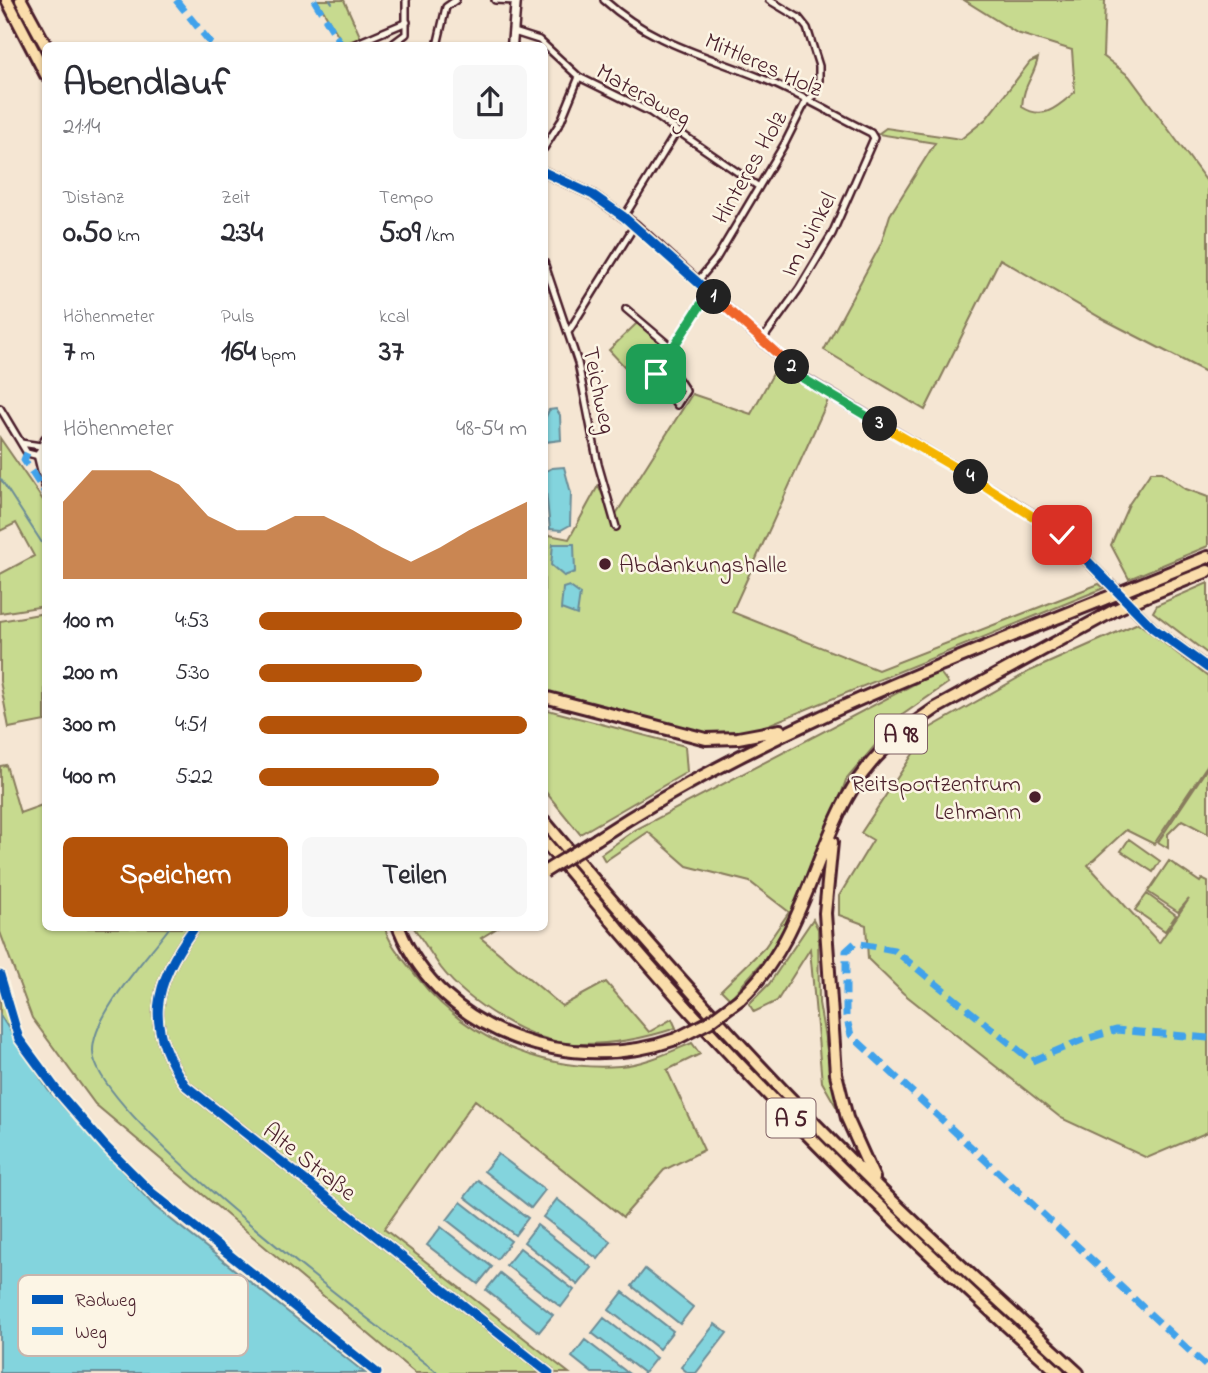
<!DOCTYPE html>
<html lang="de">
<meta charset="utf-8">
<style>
body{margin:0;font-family:"Indie Flower",sans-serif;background:#f7f7f7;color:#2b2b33;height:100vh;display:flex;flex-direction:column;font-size:26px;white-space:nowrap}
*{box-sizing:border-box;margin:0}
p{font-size:23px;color:#7c7c81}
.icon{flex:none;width:38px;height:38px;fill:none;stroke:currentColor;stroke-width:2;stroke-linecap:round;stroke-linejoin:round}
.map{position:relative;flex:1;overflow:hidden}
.details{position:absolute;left:42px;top:42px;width:506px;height:889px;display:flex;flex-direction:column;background:#fff;border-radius:10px;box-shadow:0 2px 5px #0004}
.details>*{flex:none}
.pin{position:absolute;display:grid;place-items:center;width:60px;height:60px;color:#fff;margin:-30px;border-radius:14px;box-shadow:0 4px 10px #0006}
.km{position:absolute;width:35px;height:35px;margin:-18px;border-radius:50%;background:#222;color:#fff;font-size:19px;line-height:35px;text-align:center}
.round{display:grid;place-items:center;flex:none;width:74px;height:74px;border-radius:10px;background:#f7f7f7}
.summary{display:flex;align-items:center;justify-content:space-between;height:119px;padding:0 21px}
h1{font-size:38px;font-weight:700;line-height:52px}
.stats{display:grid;grid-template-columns:repeat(3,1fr);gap:10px;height:119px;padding:7px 21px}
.stats div{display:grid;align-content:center}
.stats b{font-size:30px;font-weight:700}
.stats small{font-size:19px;font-weight:400}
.stats p{font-size:19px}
.chart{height:196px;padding:14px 21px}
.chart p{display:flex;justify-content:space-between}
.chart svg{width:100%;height:126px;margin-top:7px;fill:#b45309;opacity:.7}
.button{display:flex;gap:14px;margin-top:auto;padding:14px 21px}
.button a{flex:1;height:80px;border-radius:10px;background:#b45309;color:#fff;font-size:28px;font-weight:700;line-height:80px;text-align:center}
.button a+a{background:#f7f7f7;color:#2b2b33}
ul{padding:0 21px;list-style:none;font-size:23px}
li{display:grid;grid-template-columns:112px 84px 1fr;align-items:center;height:52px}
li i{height:18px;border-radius:9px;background:#b45309}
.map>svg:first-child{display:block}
</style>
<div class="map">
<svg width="1208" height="1373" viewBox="0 0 1208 1373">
<rect width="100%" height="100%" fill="#f5e6d3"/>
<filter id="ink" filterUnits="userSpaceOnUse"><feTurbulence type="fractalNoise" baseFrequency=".0143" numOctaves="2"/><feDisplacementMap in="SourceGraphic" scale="14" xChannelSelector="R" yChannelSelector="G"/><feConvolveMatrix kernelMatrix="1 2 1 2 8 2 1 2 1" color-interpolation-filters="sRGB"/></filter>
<g filter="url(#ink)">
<!-- green -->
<path fill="#c7da8f" stroke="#887c5d" stroke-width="2" d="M317,0H344L364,45H344Z
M964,0H1105L1103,56L1129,76L1208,183V373L1101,318L1000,259L925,410L824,350L881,244L890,215L935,143L878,134L886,128L961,139L986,119L1030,62L1038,58C1034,77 1023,85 1022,107C1044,121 1057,107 1075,92L1072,50L1017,33Z
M637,323L666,347L654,365L636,379L609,350Z
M780,361L829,398L732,612L878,670L1099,584L1104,588L758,729L724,734L688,731L544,692V534L569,539L598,486L614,517L692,394L751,414Z
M0,438L45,503V606L0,613V574L34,556L16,523L0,531Z
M1151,472H1162L1186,489L1208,497V546L1129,579L1111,545L1129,504Z
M1208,583V654L1153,612L1157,605Z
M45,613V721L9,728L0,681V621Z
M1138,623L1208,677V764L1154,844L1126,830L1088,865L1159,943L1189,899L1178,912L1148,892L1169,861L1200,882L1202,879L1208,882V1132L1147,1158L1061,1118L903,993L868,959L866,925L839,915V896L873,840L861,833L930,728L1030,671Z
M939,671L948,683L898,718L846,780L810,886L771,952L730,999L721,990L765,947L789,912L750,882L687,866L648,832L605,861L601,854L635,830Z
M544,709L685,746L687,772L580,834L544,790Z
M6,765L20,813L45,804L46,928H385C390,946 405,961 417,977C464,1038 543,1072 620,1066C645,1064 670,1052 692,1043L700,1054L667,1070L704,1150L664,1170L623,1217L475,1100L384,1229L569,1373H415L95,1104L32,1018L0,932V766Z
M1208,767V834L1182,820L1168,834V848L1158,842Z
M1129,839L1160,861L1153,872L1121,851Z
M1147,894L1176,915L1165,931L1135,910Z
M813,919L818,929L819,1003L837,1108L822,1082L810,949L777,1001L754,1012L749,1004L769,984Z
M414,928H497L481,938L562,1006L606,982L649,1032L672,1019L676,1028C643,1039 610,1045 575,1044C530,1042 468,1003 441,968C432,955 423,941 414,928Z
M0,974L13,1026L10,1033L0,1015Z"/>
<!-- water -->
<path fill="#83d4dd" stroke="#6c8c96" stroke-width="2" d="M556,409L560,415L561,440L545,442L544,421L549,410Z
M564,467L571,493L570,525L561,530L550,529L544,472L552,468Z
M553,544H574L575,572L564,576L551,565Z
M569,586L580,594L577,615L561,609L563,588Z
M0,1015L48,1090L154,1206L365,1373H0Z
M498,1154L545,1190L531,1208L484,1171Z
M478,1180L528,1218L515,1235L465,1197Z
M557,1199L611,1242L598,1259L543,1217Z
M461,1202L511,1241L497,1259L447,1220Z
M537,1225L592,1268L578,1285L524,1242Z
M441,1227L492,1267L478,1284L427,1245Z
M520,1248L574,1290L561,1307L506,1265Z
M645,1269L693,1307L680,1324L632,1286Z
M500,1273L553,1315L539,1332L486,1290Z
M623,1292L673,1331L659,1349L609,1310Z
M604,1318L656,1358L644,1373L592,1333Z
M715,1324L727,1333L696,1373H688L681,1367Z
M585,1340L628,1373H592L572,1357Z"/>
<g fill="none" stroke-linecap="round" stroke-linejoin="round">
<!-- stream -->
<path stroke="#6c8c96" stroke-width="2" d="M330,0L332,3
M0,478L46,549
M169,928C147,958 92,1015 93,1052C94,1115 378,1326 438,1373"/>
<!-- street casing -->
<g stroke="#4a1f2b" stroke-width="10">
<path id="street" d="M495,0L516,1
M604,0C653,44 702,54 761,78C798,93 834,115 871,133L874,138L832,234L799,289L763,339
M514,32L539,40L579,77L650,112L759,187
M394,43L406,34V0
M350,46L407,22
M437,46L446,7L456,0
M544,148L561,121L579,77
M624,217L677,131
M544,262L578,363L598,464L616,527
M697,282L716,259L785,143L806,101L814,95L819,81V66L807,28L799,18L769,0
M626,309L672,348
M569,331L635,225
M665,359L656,374L677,405L686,391L665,359L709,292
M0,408L27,453L39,456
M21,443L41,446"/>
</g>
<!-- secondary casing -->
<g stroke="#4a1f2b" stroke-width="13">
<path id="secondary" d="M512,46L516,0
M544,172L593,195L635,225L805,379L1037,517L1062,535L1153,628L1208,668
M46,439L39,456L46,485
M194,928C153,985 143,1026 186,1086L549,1373"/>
</g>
<!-- highway casing -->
<g stroke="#4a1f2b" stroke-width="16">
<path id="highway" d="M7,0L46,75
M21,0L46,46
M1136,586L1208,557
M1146,596L1208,571
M544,697L706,739L738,738L780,730
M544,821C651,948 761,1073 880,1189C944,1252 1012,1312 1078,1373
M597,839C755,735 930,669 1104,599
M544,841C600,907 655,974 714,1037C823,1155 940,1266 1059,1373
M832,842L825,913L836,1074L847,1118L874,1178
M399,928C442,1035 573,1076 676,1039
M740,999C800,944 810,866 847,798C867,760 900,732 936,708L1115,610"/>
</g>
<!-- street -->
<use href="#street" stroke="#fcf5e5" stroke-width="5"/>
<!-- secondary -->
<use href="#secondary" stroke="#fcf5e5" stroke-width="8"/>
<!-- highway -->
<use href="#highway" stroke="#faddab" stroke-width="10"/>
<!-- highway-bridge casing -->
<g stroke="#4a1f2b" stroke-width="16" stroke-linecap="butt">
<path id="highway-bridge" d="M1104,599L1136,586
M1115,610L1146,596
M544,872L597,839
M676,1039L709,1022L740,999"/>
</g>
<!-- highway-bridge -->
<use href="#highway-bridge" stroke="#faddab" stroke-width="10"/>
<!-- quiet -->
<path stroke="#40a2eb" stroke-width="7" stroke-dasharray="14 7" stroke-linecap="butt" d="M176,0L213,46
M314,0L342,46
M27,453L24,460L46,494
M1208,1038L1116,1030L1082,1040L1032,1061L894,950L855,943L846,951V1016L851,1035L1208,1368"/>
<!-- cycleway casing -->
<g stroke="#fcf5e5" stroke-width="13">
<path id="cycleway" d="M544,172L593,195L624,217L784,359
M866,417L1037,517L1062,535L1153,628L1208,668
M194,928C153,985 143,1026 186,1086L549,1373
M0,975L19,1039L58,1092L106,1147L151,1192L377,1373"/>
</g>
<!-- cycleway -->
<use href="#cycleway" stroke="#0057b8" stroke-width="9"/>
</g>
</g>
<g fill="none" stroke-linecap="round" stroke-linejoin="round" filter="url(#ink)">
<!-- split-1 casing -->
<g stroke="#fff" stroke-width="14">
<path id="split-1" d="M656,374L709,292L714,297"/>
</g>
<!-- split-2 casing -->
<g stroke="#fff" stroke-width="14">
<path id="split-2" d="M714,297L792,367"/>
</g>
<!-- split-3 casing -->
<g stroke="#fff" stroke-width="14">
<path id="split-3" d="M792,367L804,379L880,424"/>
</g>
<!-- split-4 casing -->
<g stroke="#fff" stroke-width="14">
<path id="split-4" d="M880,424L971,477"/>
</g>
<!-- split-5 casing -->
<g stroke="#fff" stroke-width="14">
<path id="split-5" d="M971,477L1062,535"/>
</g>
<!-- split-1 -->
<use href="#split-1" stroke="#22a559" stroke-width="9"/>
<!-- split-2 -->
<use href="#split-2" stroke="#f0652b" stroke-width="9"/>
<!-- split-3 -->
<use href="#split-3" stroke="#22a559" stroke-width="9"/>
<!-- split-4 -->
<use href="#split-4" stroke="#f5b400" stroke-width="9"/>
<!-- split-5 -->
<use href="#split-5" stroke="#f5b400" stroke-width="9"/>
</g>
<!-- markers -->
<g fill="#4a1f2b" stroke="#fcf5e5" stroke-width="2.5">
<circle cx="605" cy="564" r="7"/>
<circle cx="1035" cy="797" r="7"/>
</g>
<g text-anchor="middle" stroke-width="5" stroke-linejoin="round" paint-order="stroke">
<!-- shield labels -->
<g fill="#fcf5e5" stroke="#7f5f63" stroke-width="2">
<rect x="875" y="714.5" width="52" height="39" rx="5"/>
<rect x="766.5" y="1098.5" width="49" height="39" rx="5"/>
</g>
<g font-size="23" font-weight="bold" fill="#4a1f2b">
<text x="901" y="742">A 98</text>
<text x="791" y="1126">A 5</text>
</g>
<!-- street labels -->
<g font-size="24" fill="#4a1f2b" stroke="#fcf5e5">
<text transform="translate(764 64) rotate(24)" y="8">Mittleres Holz</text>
<text transform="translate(644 94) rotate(29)" y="8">Materaweg</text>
<text transform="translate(749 167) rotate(-60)" y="8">Hinteres Holz</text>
<text transform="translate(808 234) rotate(-62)" y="8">Im Winkel</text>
<text transform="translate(600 390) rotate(78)" y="8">Teichweg</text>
<text transform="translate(310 1161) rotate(38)" y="8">Alte Straße</text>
</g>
<!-- poi labels -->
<g font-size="24" fill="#4a1f2b" stroke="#fcf5e5" text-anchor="start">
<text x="619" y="572">Abdankungshalle</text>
<text x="1021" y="791" text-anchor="end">Reitsportzentrum<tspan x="1021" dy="28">Lehmann</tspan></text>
</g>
</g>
<!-- legend -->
<rect x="18" y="1275" width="230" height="81" rx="10" fill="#fcf5e5" stroke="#c7b5ad" stroke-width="2"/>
<rect x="32" y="1295" width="31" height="9" fill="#0057b8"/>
<rect x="32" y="1327" width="31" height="8" fill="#40a2eb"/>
<g font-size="19" fill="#4a1f2b">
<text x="75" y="1306">Radweg</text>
<text x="75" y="1338">Weg</text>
</g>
</svg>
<div class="pin" style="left:656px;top:374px;background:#1e9e55"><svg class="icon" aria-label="arrive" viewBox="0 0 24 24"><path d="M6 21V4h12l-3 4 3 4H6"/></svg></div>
<div class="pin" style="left:1062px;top:535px;background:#d93025"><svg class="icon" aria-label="check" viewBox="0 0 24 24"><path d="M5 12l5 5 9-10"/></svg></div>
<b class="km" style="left:714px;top:297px">1</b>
<b class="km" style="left:792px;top:367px">2</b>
<b class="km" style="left:880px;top:424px">3</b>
<b class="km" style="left:971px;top:477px">4</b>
<section class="details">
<div class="summary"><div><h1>Abendlauf</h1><p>21:14</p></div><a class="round"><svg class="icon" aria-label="share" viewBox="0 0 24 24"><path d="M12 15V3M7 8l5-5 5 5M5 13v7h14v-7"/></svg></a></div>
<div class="stats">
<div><p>Distanz</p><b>0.50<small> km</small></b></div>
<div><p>Zeit</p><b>2:34</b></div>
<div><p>Tempo</p><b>5:09<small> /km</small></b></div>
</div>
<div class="stats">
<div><p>Höhenmeter</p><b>7<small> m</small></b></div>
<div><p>Puls</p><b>164<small> bpm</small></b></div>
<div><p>kcal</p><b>37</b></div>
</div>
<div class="chart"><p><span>Höhenmeter</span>48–54 m</p>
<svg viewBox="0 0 160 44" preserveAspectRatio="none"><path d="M0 44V17L10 6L20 6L30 6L40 11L50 22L60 27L70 27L80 22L90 22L100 27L110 33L120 38L130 33L140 27L150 22L160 17V44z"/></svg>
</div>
<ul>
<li><b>100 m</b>4:53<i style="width:98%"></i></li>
<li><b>200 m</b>5:30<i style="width:61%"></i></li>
<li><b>300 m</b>4:51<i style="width:100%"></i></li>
<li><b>400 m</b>5:22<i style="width:67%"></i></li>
</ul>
<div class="button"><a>Speichern</a><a>Teilen</a></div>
</section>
</div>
